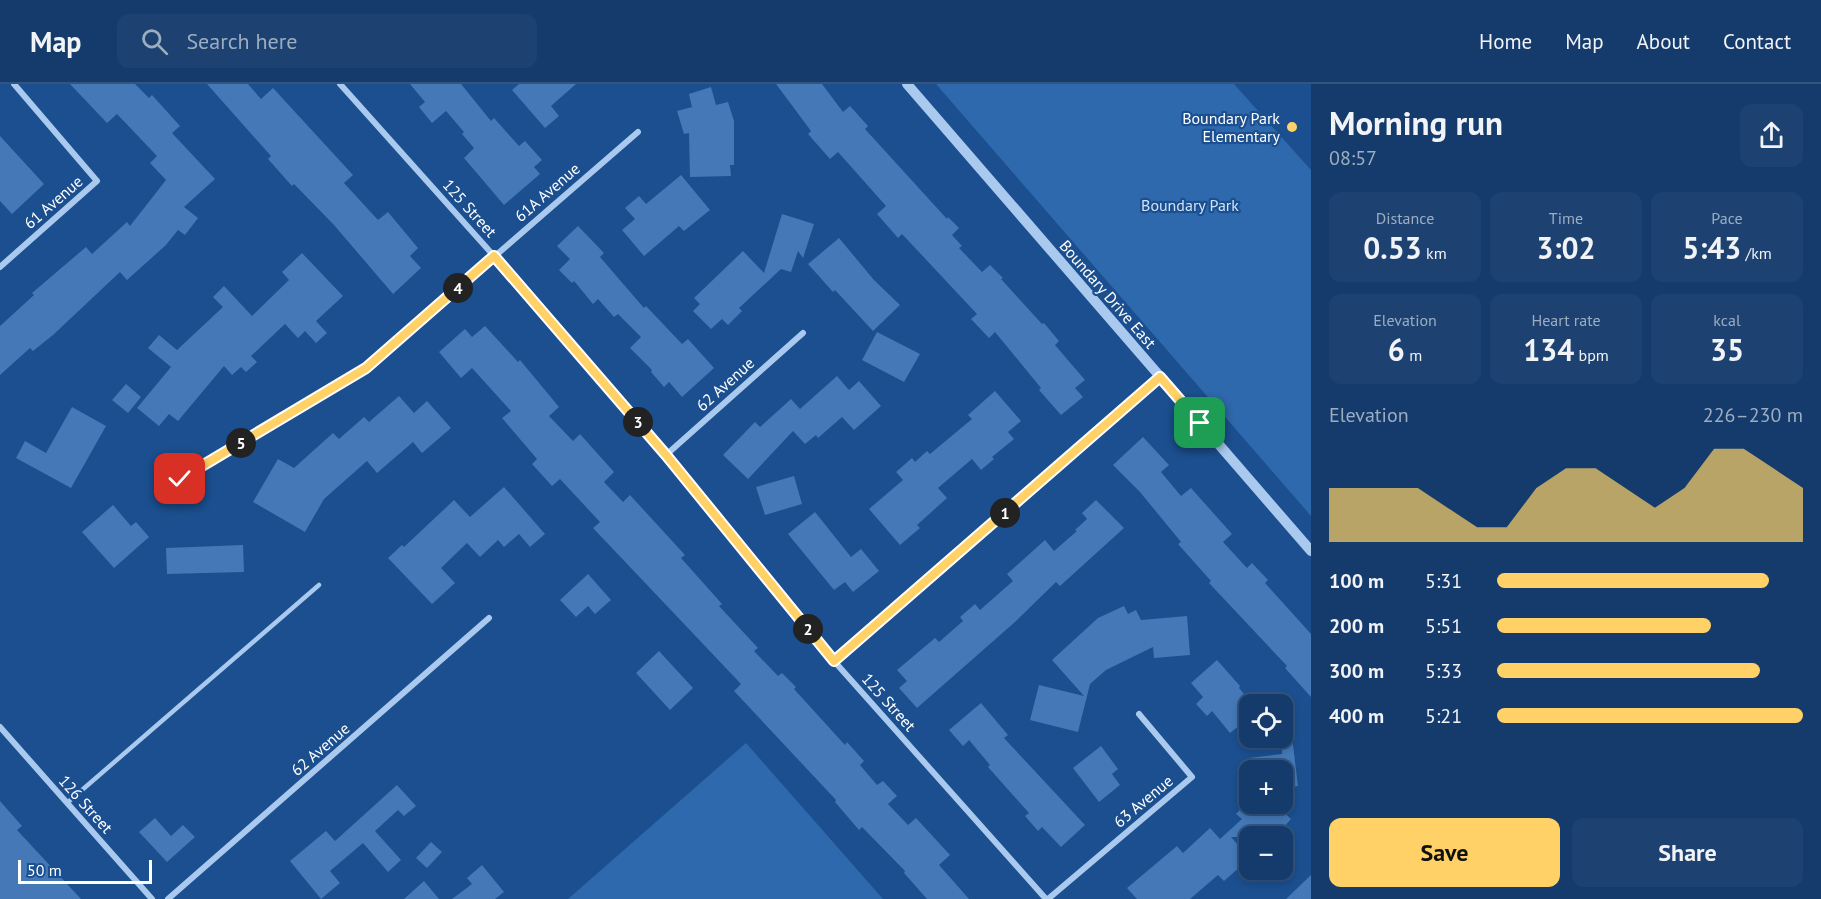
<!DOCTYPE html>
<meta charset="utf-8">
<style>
body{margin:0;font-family:"PT Sans",sans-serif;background:#1d4271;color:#f1f3f6;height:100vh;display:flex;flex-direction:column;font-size:22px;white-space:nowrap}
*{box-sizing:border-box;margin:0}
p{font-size:20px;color:#9dadc1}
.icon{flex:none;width:33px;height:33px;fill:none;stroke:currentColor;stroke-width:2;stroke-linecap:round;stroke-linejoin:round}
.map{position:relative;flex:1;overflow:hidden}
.sheet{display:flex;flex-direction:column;background:#143b6b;width:510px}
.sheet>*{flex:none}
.buttons{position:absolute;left:1239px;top:610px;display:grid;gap:12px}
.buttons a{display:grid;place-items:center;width:54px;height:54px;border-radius:12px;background:#143b6b;box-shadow:0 3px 9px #0003,0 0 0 2px #33557e;font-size:30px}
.scale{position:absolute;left:18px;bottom:15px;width:134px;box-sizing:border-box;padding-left:6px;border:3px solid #fff;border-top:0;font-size:16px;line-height:21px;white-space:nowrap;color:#fff;-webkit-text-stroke:4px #1b4f8f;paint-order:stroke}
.pin{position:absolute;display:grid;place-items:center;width:51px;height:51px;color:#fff;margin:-26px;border-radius:12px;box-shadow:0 3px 9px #0006}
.km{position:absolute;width:30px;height:30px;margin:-15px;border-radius:50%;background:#222;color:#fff;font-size:16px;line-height:30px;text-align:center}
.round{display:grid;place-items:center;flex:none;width:63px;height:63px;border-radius:12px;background:#1d4271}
.overview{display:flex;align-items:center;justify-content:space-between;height:102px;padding:0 18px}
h1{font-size:33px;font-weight:700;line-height:45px}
.metrics{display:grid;grid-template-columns:repeat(3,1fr);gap:9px;height:102px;padding:6px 18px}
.metrics div{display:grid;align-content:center;border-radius:12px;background:#1d4271;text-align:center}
.metrics b{font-size:30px;font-weight:700}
.metrics small{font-size:16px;font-weight:400}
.metrics p{font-size:16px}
.chart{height:168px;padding:12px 18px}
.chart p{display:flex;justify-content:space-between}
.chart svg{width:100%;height:108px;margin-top:6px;fill:#ffd166;opacity:.7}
.button{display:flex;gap:12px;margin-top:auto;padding:12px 18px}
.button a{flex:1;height:69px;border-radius:12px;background:#ffd166;color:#111;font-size:24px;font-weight:700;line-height:69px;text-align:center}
.button a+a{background:#1d4271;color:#f1f3f6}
ul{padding:0 18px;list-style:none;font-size:20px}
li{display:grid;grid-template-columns:96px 72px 1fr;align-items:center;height:45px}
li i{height:15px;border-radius:8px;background:#ffd166}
header{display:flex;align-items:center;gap:36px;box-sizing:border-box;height:84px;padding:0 30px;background:#143b6b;border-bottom:2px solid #33557e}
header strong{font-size:28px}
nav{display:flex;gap:33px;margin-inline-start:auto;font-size:21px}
.search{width:420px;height:54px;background:#1d4271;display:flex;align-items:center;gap:15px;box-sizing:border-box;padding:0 21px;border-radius:12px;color:#9dadc1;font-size:22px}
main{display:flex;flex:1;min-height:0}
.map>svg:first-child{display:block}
</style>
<header>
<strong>Map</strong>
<div class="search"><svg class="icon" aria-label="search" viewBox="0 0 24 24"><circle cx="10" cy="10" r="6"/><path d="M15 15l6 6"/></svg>Search here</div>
<nav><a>Home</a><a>Map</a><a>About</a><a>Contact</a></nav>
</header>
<main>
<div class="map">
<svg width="1311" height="815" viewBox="0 0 1311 815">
<rect width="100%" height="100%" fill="#1b4f8f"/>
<!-- green -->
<path fill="#2e69ad" d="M936,0H1234L1311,86V432Z
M746,659L883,815H568Z"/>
<!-- building -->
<path fill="#4478b7" d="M70,0H135L149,14L152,11L180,42L172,49L215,95L184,123L198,134L185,151L178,146L166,161L127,196L120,188L53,251L33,267L30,264L0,291V242L34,211L32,209L86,163L92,170L127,138L130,142L166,96L150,79L157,72L117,30L107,39Z
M207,0H248L261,15L273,4L353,91L344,99L378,136L388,128L418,164L410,172L421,184L393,210L334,141L294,100L292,102L268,75L271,72Z
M410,0H461L491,37L494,34L519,62L525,57L542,76L534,83L540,90L504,121L464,74L474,64L462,50L464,48L446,27L432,39L419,23L425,18Z
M519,0H576L551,22L559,32L545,44L512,6Z
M776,0H822L843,28L850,22L868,42L865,45L947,135L948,133L959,144L952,151L962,162L959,164L982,188L990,181L1003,194L1001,195L1042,240L1044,239L1059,257L1055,261L1085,296L1075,304L1083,313L1061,331L1039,306L1041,304L995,248L989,254L971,235L977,230L902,150L898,154L877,130L886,122L838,68L830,75L808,50L811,47Z
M711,3L716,21L728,18L734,37V81H730L731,92L690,93L689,49L684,50L677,27L692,23L689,10Z
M0,52L44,100L12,130L0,117Z
M681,91L710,126L684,147L679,142L644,172L622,146L635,135L625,124L639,112L646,120Z
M782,130L814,140L803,174L798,167L791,188L781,185L739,224L742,227L728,241L722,235L711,245L693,227L700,220L694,214L743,167L764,189Z
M578,142L604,169L600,173L644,224L646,222L682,260L688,255L714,284L682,313L669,298L664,303L651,288L652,286L630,264L641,253L618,230L614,233L598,215L593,220L574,197L572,199L559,186L570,175L557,162Z
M839,154L874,196L900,221L873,247L835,206L833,208L808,180Z
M302,169L343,212L316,237L327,249L316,259L305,247L298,254L285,240L251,272L257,278L246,288L241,283L232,291L224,282L178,337L169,330L159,342L137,324L171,283L148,264L159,251L177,266L223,223L213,213L224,202L252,232L289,196L282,188Z
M485,242L518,278L520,276L559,323L549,332L573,357L580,350L614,388L604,398L623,418L630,411L685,471L681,474L722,520L719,522L758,564L754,567L778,592L782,589L796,603L794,605L845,661L847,658L864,677L860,681L877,701L883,697L897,712L888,720L908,741L916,734L950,771L939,781L969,815H927L904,789L905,787L862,743L859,746L835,718L836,716L734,607L741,600L593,444L600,438L560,395L552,402L532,380L537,375L502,334L511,327L472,284L461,294L439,268L465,245L472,253Z
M877,248L920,270L904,298L862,276Z
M837,292L849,306L859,297L881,322L854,346L842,333L818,354L816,351L805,360L793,347L748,395L723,371L755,338L760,343L791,315L800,325Z
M126,300L141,313L128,329L112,316Z
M995,307L1021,337L1008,348L1014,355L992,373L994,375L981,386L972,375L938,404L947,414L917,441L920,444L900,461L869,425L903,396L896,388L912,374L915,378L927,367L930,370L972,335L968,331Z
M399,312L414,329L427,317L451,344L422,369L413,358L377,389L367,377L324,415L305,448L253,418L278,375L294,384L333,349L339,355L364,333L369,338Z
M72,323L106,342L71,404L16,374L25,357L46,369Z
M1143,353L1169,381L1161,388L1181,412L1191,404L1232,450L1223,458L1247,484L1252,479L1268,496L1265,499L1311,550V613L1285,584L1287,582L1209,499L1211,497L1178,460L1181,458L1140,408L1113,381Z
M794,392L802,420L765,431L756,403Z
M504,403L545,450L530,463L519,450L504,463L498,456L480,473L467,459L441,484L455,499L432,520L388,474L402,461L404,463L454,416L470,433Z
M1096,416L1124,444L1060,502L1056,498L1015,538L917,624L899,604L907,597L897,586L935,554L939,558L963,537L960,533L975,520L980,526L1013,497L1007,490L1045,456L1054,467L1077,447L1075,446L1087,435L1082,429Z
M113,421L131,442L136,438L149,453L114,484L82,448Z
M815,428L851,473L861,465L879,487L853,508L845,498L834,506L788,450Z
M243,461L244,488L167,490L166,464Z
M588,490L611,516L595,530L588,522L576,533L560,516Z
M1124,522L1128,530L1136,526L1141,536L1187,532L1190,571L1154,574L1153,563L1106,586L1090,600L1078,648L1030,636L1039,601L1084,612L1052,576L1098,534Z
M659,567L693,604L670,626L636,589Z
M1217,576L1240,602L1239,604L1250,617V633L1230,649L1212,627L1207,632L1196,620L1203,613L1191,599Z
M981,619L1008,651L1004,654L1085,741L1061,763L1042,743L1038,747L1025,732L1029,729L988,683L990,681L969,656L963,662L949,646Z
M1282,653H1292L1298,702L1282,704V687H1250L1249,674L1282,670Z
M1101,662L1118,685L1112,690L1120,701L1099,718L1073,684Z
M397,701L416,722L404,732L398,726L375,747L401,776L388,788L363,759L330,787L340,799L321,815L290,777L326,747L335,757Z
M0,717L22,742L17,746L81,815H0Z
M1245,720H1275L1291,735L1275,753H1231L1250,774L1224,797L1218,791L1190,815H1137L1127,804L1177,762L1183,769L1210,744L1220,755L1242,735L1236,730Z
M155,734L171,752L183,741L195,753L167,778L139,748Z
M431,758L442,768L427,784L416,774Z
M482,781L504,808L495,815H452L472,800L467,794Z
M1311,791V815H1286Z
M424,797L439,815H404Z"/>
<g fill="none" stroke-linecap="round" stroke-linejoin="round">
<!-- service -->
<path stroke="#a9c9ee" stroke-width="4.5" d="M67,719L319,501"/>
<!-- minor -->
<path stroke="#a9c9ee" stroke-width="6" d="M340,0L494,172L666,371L834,577L1046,815
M0,183L97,97L14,0
M666,371L803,249
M180,395L366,284L638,48
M834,577L1160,293
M0,643L152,815
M168,815L489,534
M1048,815L1192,693L1139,630"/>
<!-- tertiary -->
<path stroke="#a9c9ee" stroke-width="10" d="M907,0L1311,467"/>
</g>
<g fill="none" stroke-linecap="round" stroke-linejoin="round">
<!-- route casing -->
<g stroke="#fff" stroke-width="12">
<path id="route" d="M180,395L366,284L494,172L666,371L834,577L1160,293L1200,339"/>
</g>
<!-- route -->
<use href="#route" stroke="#ffd166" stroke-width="8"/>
</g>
<!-- markers -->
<circle fill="#ffd166" stroke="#1b4f8f" stroke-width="2" cx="1292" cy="43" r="6"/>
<g text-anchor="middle" stroke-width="4.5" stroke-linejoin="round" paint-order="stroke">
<!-- poi labels -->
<g font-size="16" fill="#fff" stroke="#1b4f8f" text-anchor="end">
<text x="1280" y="40">Boundary Park<tspan x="1280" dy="18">Elementary</tspan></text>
</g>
<!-- street labels -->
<g font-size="16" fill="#fff" stroke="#1b4f8f">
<text transform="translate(547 108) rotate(-41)" y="6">61A Avenue</text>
<text transform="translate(53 118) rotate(-41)" y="6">61 Avenue</text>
<text transform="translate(470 124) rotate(48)" y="6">125 Street</text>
<text transform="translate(1108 210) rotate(49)" y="6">Boundary Drive East</text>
<text transform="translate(725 300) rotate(-42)" y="6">62 Avenue</text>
<text transform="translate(889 618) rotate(48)" y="6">125 Street</text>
<text transform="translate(320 665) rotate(-41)" y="6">62 Avenue</text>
<text transform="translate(1143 717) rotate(-40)" y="6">63 Avenue</text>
<text transform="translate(86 720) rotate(48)" y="6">126 Street</text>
</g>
<!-- park labels -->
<g font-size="16" fill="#cfe3fa" stroke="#1b4f8f">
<text x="1190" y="127">Boundary Park</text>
</g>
</g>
</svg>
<div class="buttons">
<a><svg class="icon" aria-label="locate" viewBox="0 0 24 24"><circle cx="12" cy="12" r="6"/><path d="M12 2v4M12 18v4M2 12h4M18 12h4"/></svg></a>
<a>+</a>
<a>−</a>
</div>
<div class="scale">50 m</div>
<div class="pin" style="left:1200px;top:339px;background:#1e9e55"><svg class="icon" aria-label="arrive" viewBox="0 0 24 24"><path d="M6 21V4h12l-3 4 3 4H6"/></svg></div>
<div class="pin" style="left:180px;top:395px;background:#d93025"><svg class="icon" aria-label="check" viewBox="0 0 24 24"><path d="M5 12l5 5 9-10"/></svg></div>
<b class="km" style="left:1005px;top:429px">1</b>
<b class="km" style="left:808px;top:545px">2</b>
<b class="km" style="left:638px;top:338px">3</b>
<b class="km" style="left:458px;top:204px">4</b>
<b class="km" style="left:241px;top:359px">5</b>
</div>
<section class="sheet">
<div class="overview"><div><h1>Morning run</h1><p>08:57</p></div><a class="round"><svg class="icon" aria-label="share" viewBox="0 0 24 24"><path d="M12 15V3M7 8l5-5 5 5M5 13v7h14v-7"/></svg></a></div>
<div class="metrics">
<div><p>Distance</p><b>0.53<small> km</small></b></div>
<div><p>Time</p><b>3:02</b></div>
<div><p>Pace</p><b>5:43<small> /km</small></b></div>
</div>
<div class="metrics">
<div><p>Elevation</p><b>6<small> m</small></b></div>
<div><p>Heart rate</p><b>134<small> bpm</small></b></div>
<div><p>kcal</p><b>35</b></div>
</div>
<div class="chart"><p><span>Elevation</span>226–230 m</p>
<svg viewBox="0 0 160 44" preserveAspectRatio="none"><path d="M0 44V22L10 22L20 22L30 22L40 30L50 38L60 38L70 22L80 14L90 14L100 22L110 30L120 22L130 6L140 6L150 14L160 22V44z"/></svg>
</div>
<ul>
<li><b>100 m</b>5:31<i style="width:89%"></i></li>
<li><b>200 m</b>5:51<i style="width:70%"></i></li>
<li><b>300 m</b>5:33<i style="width:86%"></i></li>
<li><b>400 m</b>5:21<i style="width:100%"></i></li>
</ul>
<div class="button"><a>Save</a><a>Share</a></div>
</section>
</main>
